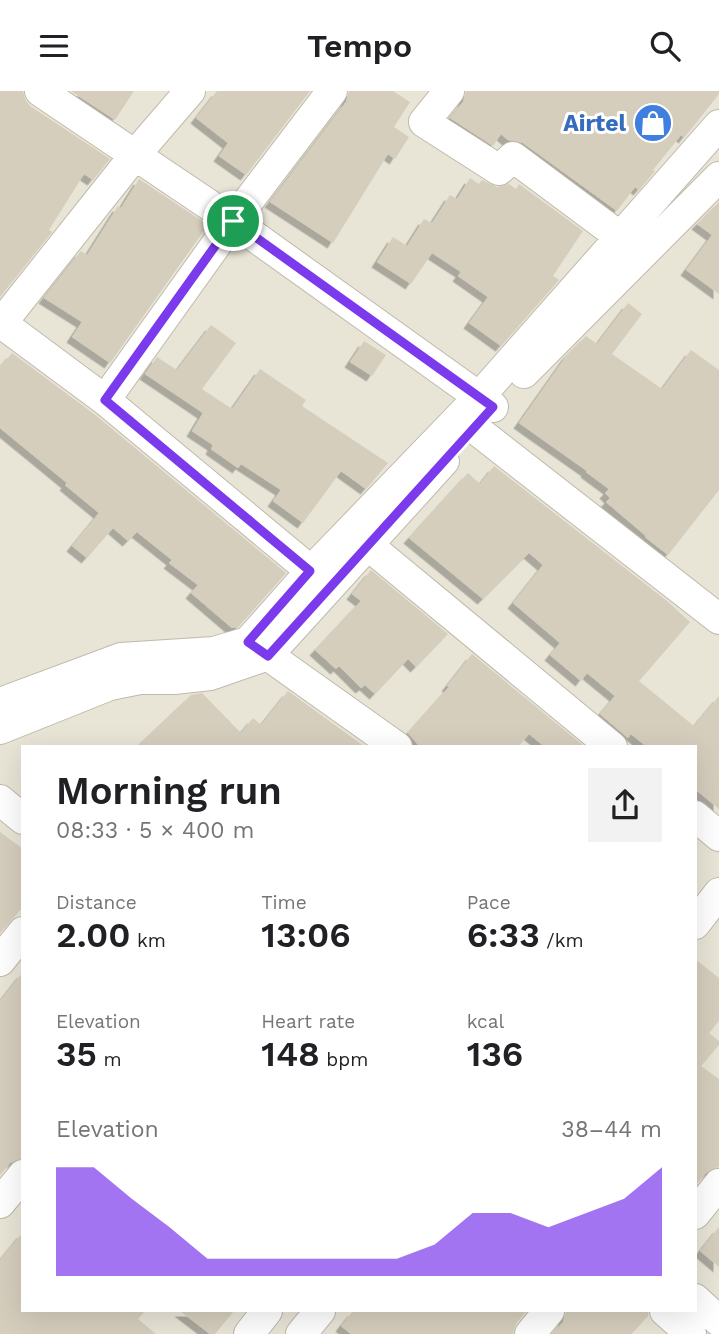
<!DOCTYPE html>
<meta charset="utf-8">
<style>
body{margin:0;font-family:"Work Sans",sans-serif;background:#f2f2f2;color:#202124;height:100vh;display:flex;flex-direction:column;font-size:26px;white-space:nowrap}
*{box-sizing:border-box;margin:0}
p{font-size:23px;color:#757577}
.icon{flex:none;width:38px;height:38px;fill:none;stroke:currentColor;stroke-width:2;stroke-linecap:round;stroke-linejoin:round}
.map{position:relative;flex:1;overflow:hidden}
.side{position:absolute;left:21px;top:654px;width:676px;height:567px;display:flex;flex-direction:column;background:#fff;border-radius:0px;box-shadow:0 7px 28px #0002}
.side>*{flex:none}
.pin{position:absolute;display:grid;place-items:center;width:60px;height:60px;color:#fff;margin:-30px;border:4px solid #fff;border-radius:50%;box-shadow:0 2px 7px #0007}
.round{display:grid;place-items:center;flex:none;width:74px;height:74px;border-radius:0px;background:#f2f2f2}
.head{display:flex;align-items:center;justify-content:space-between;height:119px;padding:0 35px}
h1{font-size:38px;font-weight:600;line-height:52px}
.stats{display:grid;grid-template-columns:repeat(3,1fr);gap:10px;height:119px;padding:7px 35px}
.stats div{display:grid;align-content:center}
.stats b{font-size:35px;font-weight:600}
.stats small{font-size:19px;font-weight:400}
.stats p{font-size:19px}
.chart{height:196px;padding:14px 35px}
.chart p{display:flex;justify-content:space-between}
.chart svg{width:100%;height:126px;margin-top:7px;fill:#7c3aed;opacity:.7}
header{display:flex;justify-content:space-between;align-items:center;height:91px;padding:0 35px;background:#fff;font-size:32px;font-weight:600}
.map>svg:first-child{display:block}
</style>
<header><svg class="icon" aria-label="menu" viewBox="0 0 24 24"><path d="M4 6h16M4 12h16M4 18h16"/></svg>Tempo<svg class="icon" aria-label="search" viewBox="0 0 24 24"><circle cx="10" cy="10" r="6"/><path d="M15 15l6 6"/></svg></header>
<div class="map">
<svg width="719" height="1243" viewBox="0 0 719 1243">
<defs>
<filter id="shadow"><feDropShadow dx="-5.5" dy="5.5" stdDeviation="0" flood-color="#0004"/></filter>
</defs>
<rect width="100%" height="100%" fill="#f4f1e8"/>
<!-- residential -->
<path fill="#e8e4d6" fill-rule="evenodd" d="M0,0H719V1243H0ZM23,656H695V1220H23Z"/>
<!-- building -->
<path fill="#d5cebd" filter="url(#shadow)" d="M0,0H23L25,8L30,15L110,68L93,89L84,83L49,139L52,141L0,206Z
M71,0H134L115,29Z
M217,0H310L246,84L219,65L228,52L196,27Z
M349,0H393L410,11L394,36L409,46L395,68L388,63L333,152L270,111L346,11Z
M466,0H719V3L684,47L681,44L653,79L655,80L639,99L635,96L617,120L523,52L508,49L501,43L493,55L450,27L463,11Z
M470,87L479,93L482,89L497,96L509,93L516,98L519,93L583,140L553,185L559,189L501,255L469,232L488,206L458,185L461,181L432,162L411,193L377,171L393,146L407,155L424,128L432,132L450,104L457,108Z
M139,88L208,134L110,272L72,246L82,231L44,207L81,160L87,164L118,115L121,117Z
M719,111V203L686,179L712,144L697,133Z
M628,212L642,223L612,263L662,298L691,259L719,279V399L668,464L645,446L646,445L606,411L610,407L605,402L609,398L586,381L587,380L519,332L567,264L586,245L597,253Z
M211,234L236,252L202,298L232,318L260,278L306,309L302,315L388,372L366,398L341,380L303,432L273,410L281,399L241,373L238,377L211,358L213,354L192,340L203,322L145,283L157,266L177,279Z
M364,250L386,264L372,285L350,271Z
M12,262L94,323L286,482L238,536L232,537L191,502L198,494L169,472L172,469L137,441L128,450L113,437L87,467L72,455L99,422L65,394L67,392L0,337V276Z
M494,375L667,510L690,531L639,590L694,635L719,605V718L695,698V656H647L631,643L628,647L600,623L615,605L587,582L581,590L550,564L560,552L513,512L543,474L529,462L483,508L409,447L468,382L480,393Z
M371,479L448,543L416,576L408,568L375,603L365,594L361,597L339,575L336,578L315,559L361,510L352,503Z
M472,563L585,656H545L529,643L518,656H420L408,642L449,596L447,595Z
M288,600L365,656H136L191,604L202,602L241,642L253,627L261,634Z
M0,741L23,758V816L0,842Z
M695,868L719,887V930L709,942L719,950V954L701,975L719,988V1076L706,1082L695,1095Z
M23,881V1067L10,1072L0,1084V910Z
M719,1136V1176L700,1160Z
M23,1141V1220H145L138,1228L156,1243H0V1169Z
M180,1220H234L215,1243H210Z
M353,1220H527L516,1232L513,1243H351L341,1235Z
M566,1220H648V1225L631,1243H553L563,1231Z"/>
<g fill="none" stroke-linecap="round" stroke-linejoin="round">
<!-- minor casing -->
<g stroke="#bfbaab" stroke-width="32">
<path id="minor" d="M40,0L233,130L493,316
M449,0L424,31L499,79L513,66L619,145
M0,231L105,309L311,480
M0,234L135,64L190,0
M524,282L719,86
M105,309L233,130L332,0
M460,326L719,528
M369,455L612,656
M252,553L397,656
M0,612L121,567L214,561L248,551L311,480L480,305L719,34
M0,638L110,594L140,588H174L210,584L268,564L444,370
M0,709L23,728
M695,725L719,745
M695,833L719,802
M0,870L23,841
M0,1112L23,1084
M695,1123L719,1093
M695,1208L719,1230
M665,1220L691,1243
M249,1243L267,1220
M301,1243L320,1220
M530,1243L549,1220"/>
</g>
<!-- minor -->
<use href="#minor" stroke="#fff" stroke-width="30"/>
</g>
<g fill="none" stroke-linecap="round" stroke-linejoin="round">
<!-- route casing -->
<g stroke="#fff" stroke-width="14">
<path id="route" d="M233,130L493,316L268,565L248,551L310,480L105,309Z"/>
</g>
<!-- route -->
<use href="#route" stroke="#7c3aed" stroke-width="9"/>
</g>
<!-- icons -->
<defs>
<g id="shop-disc" transform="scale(2.0125)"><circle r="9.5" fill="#3f7fe0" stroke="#fff"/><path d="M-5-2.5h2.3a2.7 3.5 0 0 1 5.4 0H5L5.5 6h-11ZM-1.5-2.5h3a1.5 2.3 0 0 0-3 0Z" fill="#fff"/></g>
</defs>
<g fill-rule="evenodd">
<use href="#shop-disc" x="653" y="32"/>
</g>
<g text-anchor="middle" stroke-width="6" stroke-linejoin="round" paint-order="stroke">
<!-- shop labels -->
<g font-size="23" font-weight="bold" fill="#366cbe" stroke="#fff" text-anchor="end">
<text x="626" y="40">Airtel</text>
</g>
</g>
</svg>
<div class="pin" style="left:233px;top:130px;background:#1e9e55"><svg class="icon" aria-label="arrive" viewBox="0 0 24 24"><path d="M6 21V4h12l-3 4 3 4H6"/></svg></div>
<section class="side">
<div class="head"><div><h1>Morning run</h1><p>08:33 · 5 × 400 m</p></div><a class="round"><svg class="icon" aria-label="share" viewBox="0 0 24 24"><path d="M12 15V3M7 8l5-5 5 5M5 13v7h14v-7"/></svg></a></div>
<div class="stats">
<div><p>Distance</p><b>2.00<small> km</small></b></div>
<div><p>Time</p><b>13:06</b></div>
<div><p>Pace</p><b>6:33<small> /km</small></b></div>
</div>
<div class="stats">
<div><p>Elevation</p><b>35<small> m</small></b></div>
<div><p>Heart rate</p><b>148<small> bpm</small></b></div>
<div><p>kcal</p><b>136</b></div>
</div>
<div class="chart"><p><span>Elevation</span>38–44 m</p>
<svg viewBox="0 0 160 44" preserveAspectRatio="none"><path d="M0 44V6L10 6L20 17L30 27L40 38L50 38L60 38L70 38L80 38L90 38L100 33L110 22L120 22L130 27L140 22L150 17L160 6V44z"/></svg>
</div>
</section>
</div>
